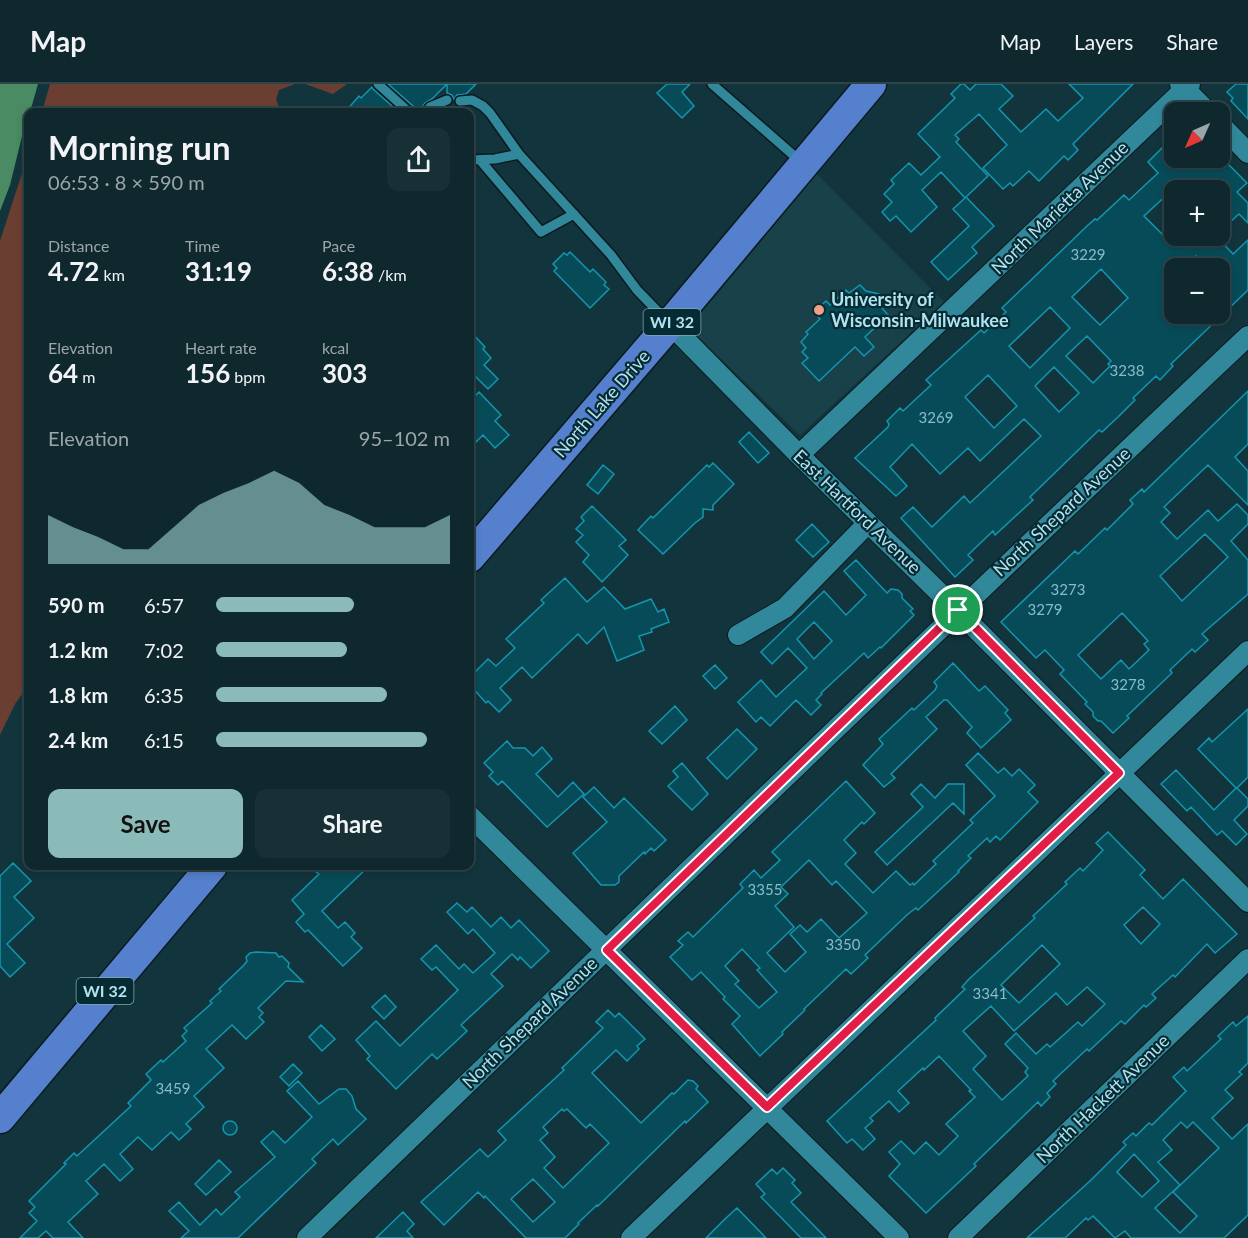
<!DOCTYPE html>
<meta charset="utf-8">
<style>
body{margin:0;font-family:Lato,sans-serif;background:#173036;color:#f1f3f6;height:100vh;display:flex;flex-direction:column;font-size:22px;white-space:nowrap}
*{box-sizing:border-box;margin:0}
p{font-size:20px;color:#9ba6aa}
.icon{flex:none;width:33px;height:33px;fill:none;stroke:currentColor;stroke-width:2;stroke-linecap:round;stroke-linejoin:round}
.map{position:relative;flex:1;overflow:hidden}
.drawer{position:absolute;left:24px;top:24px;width:450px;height:762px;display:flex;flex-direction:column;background:#0e282e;border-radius:12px;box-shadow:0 3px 9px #0003,0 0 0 2px #2e444a}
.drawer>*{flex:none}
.needle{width:39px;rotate:225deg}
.tools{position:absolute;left:1164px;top:18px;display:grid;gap:12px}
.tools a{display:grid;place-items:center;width:66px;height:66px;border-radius:12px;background:#0e282e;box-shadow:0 3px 9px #0003,0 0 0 2px #2e444a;font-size:30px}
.pin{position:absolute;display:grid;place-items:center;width:51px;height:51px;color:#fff;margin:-26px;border:3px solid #fff;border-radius:50%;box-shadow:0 2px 6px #0007}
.round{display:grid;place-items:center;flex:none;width:63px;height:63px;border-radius:12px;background:#173036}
.overview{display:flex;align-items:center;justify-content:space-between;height:102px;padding:0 24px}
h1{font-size:33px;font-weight:700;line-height:45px}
.stats{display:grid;grid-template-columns:repeat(3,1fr);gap:9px;height:102px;padding:6px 24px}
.stats div{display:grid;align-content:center}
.stats b{font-size:26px;font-weight:700}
.stats small{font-size:16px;font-weight:400}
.stats p{font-size:16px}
.chart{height:168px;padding:12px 24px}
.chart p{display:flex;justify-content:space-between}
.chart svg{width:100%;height:108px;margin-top:6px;fill:#8bbbb9;opacity:.7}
.action{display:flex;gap:12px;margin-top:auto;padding:12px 24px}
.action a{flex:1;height:69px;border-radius:12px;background:#8bbbb9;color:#111;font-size:24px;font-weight:700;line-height:69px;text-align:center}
.action a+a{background:#173036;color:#f1f3f6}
ul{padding:0 24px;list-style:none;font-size:20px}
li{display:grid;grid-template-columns:96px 72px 1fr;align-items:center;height:45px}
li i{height:15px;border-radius:8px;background:#8bbbb9}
header{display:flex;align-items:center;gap:36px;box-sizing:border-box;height:84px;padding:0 30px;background:#0e282e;border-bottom:2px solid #2e444a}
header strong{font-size:28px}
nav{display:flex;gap:33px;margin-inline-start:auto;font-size:21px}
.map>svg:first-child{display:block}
</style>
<header>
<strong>Map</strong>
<nav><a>Map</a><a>Layers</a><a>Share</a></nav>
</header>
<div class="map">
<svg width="1248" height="1154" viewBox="0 0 1248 1154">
<rect width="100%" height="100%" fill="#12353d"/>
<!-- built -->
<path fill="#19414a" d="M817,90L944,218L800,351L694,249L700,247L693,245L696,235Z"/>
<!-- green -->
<path fill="#6b3e32" d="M50,0H295L279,6L276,15L279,23L275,28H42Z
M305,0H347L333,10Z
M28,71V602L15,620L0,651V157Z"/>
<!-- water -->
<path fill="#4a8b63" d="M0,0H38L30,28H28L10,101L0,127Z"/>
<!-- building -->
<path fill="#084b58" stroke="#1396af" stroke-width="1.5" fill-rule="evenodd" d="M388,0H476L466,10L457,11L454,15L452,11L447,9V0L432,15L425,19L418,28H416L414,23Z
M667,0H690L682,8L694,22L682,34L657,9Z
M961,0H964L970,6L976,0H1001L1013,12L999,25L1021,48L1046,25L1058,37L1083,14L1069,0H1133L1073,60L1078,66L1068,76L1064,72L1039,97L1029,87L1013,102L1010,99L1003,105L983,84L1007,61L979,30L955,51L959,55L956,58L988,92L966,113L994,142L972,163L977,169L948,196L931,178L969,142L953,125L965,114L941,88L922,106L937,123L911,148L896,132L890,137L882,128L892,118L884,110L894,100L891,96L909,79L921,91L940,73L918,50L955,14L951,10Z
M1236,0H1248V35L1231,17L1233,14L1227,8Z
M372,3L373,5L399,28H345L359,12L361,14Z
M1174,52V74H1222L1247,99L1237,108L1248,119V139L1239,130L1220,147V106H1195L1184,95L1144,132L1165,153L1170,148L1173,152H1216L1233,170L1248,156V206L1171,280L1173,282L1160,296L1156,292L1133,314L1135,316L1118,333L1102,348L1099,346L1030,413L1033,416L995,451L993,447L968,471L973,476L955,493L901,434L913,423L932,443L964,412L970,419L1041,352L1024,335L980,377L968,364L940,390L912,360L890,383L907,402L896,412L855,374L888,343L889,340L887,337L900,324L903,327L931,301L926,296L981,246L984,249L1006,228L1002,224L1087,142L1095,135L1097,136L1124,111L1129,116L1158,89L1148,78ZM1196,172L1208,184H1220V230H1174V184H1183ZM1101,185L1128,214L1100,241L1072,213ZM1050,223L1070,244L1030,284L1009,262ZM1087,252L1111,277L1108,280L1110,282L1093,299L1066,272ZM1054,283L1079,309L1059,328L1035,302ZM988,291L1017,322L994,344L965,313Z
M570,168L590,188L593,185L606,198L604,201L609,205L590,224L554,187L557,184L553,180L564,169L567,171Z
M860,201L866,207L879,210L881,213V223L888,231L865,253L874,263L864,272L855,263L819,297L802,279L808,274L802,268L806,264L801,258L808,250L806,248L820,235L814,228L826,217L830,221L846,206L849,209Z
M470,247L485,263L483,265L491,274L484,281L498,295L488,305L474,291L470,295Z
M1248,307V360L1235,373L1248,387V421L1208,381L1164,423L1170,429L1161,438L1177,455L1208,426L1218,437L1237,420L1248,431V440L1231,457L1248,476V510L1202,550L1208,556L1195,568L1192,565L1170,586L1172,589L1127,632L1129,634L1113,649L1101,637H1098L1093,632V628L1085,620L1087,618L1060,590L1064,586L1045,566L1036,574L1001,538L1075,467L1078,470L1105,444L1107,446L1133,420L1130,416L1142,405L1144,408ZM1205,450L1228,473L1182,517L1160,492ZM1122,529L1148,557L1144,560L1149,566L1129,585L1121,576L1101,595L1078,571Z
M479,308L501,331L495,337L509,351L495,364L483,351L470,364V317Z
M749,348L769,369L758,379L739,358Z
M713,379L734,400L713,421V426L703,425V433L695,439L663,470L638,446L651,432L653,434L707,381L709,383Z
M603,381L614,390L598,410L587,401Z
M592,422L626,456L619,462L628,471L602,498L583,478L589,471L576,458L583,451L576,445L584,437L581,433Z
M812,440L829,458L813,473L796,456Z
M856,476L887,509L891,505L898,506L902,510V514L913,525L910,527L914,531L881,564L880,563L868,574L864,569L821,609L822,610L816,616L821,621L811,631L796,616L770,642L761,633L756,638L738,618L761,596L776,613L807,584L788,564L772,580L761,568L824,507L846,531L866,511L844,487ZM814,538L832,557L814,575L797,555Z
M565,494L587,518L604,503L625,525L651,515L658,528L664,525L669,538L651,545L652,548L639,552L644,566L617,577L604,543L587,560L578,550L532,594L522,583L500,604L511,616L499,628L488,617L486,619L470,601V593L488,575L496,582L515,564L506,555L544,519L541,516Z
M953,579L979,607L985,602L1008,626L1005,629L1011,636L981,664L967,649L972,643L947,616H944L926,633L937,645L891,690L895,694L884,703L863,681L883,660L879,655L912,624L914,626L935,606L937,602L934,598Z
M715,581L727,594L715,605L703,592Z
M675,622L687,636L662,660L649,647Z
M1248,625V693L1237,704L1248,715V722L1234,736L1247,750L1236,761L1222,747L1217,751L1191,723L1187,727L1161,700L1176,686L1214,726L1236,704L1198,665L1209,654L1212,658Z
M737,645L757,665L727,695L707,674Z
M507,657L513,664H525L533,672L542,663L552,675L536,690L558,713L573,698L584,710L547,743L502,697L498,701L489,692L493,688L484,679Z
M978,669L998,689L1004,684L1012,692L1019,685L1035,701L1028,708L1038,718L1000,756L996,752L990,758L987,754L968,772L971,774L958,787L959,788L918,826L916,824L908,830L865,871L868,874L851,890L846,885L804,925L805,926L782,948L783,950L760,972L732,940L740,932L723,915L725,913L701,888L692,896L670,873L683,861L678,857L688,848L693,853L743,804L740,800L754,786L761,794L780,776L772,768L846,697L875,729L864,740L862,738L844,756L856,769L845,780L873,809L896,787L910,801L913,799L914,801L936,780L933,777L973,739L970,736L995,712L966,681ZM809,776L832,801L836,797L867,829L839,854L821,835L807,848L800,841L790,850L806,868L785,888L767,869L794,843L775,822L788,810L781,803ZM742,865L760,884L757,886L777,908L759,924L735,900L739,897L725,882Z
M682,679L708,710L692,726L668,702L678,693L673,687Z
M921,700L935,714L948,700H964V730L953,719L887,781L875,768L923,723L911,710Z
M594,703L614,724L624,714L666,756L654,767L651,764L645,770L644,768L619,792V798L615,801H601L573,769L607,738L583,713Z
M1108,748L1145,786L1140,791L1163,815L1183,795L1237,850L1215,869L1207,860L1175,893L1173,891L1152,910L1156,914L1146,923L1144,921L1125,940L1121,937L1089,967L1087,965L1053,997L1056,1000L1047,1009L1050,1013L1041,1022L1038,1018L974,1080L976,1082L926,1129L889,1092L900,1080L889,1068L901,1057L914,1070L926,1058L939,1071L958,1052L946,1040L975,1013L969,1007L971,1006L939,972L924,986L923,984L898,1007L909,1019L899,1028L889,1017L870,1034L873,1037L865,1044L875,1055L863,1066L852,1055L847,1059L827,1037L936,936L935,934L965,905L962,903L968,896L1035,834L1033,832L1067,800L1065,798L1080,784L1083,787L1103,766L1096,759ZM1143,823L1160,840L1141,860L1124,841ZM1042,861L1060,880L1019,919L1001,901ZM1087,903L1105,920L1082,942L1078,938L1050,963L1047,960L1036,970L1016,949L1005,960L1028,984L1025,988L1028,992L1002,1016L973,985L986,972L963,947L991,922L1014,947L1056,909L1067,921Z
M13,779L31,797L14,813L34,834L7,860L25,879L10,893L0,882V792Z
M323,782H369L322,827L338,844L345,838L355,849L351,853L362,864L343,882L308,846L305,848L296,838L304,830L292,816L319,790L316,788Z
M457,819L467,828L472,823L491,843L501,833L511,844L519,836L549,867L531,884L520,873L518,876L512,870L491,890L503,902L461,941L467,947L437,975L432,970L396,1005L367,975L370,972L356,956L376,937L400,962L458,906L436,883L432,886L421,875L436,861L459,885L464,880L473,889L495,869L473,845L468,850L447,828Z
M256,868L276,869L279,873L282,872L289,879L288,883L303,898L286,897L258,924L263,929L259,933L264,938L246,955L232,941L206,965L224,984L194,1012L204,1023L186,1040L191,1045L179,1056L171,1048L152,1066L138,1053L120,1070L133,1085L120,1097L104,1080L86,1097L98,1110L68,1138L83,1154H53L46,1147L38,1154H20L37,1137L29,1129L35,1123L29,1117L66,1080L64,1079L74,1069L77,1072L131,1022L128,1019L151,996L146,990L161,976L163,978L186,957L182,952L187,947L184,944L212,919L210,917L221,907L219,905L244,881L247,877L246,873L250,869Z
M385,911L396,923L384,935L372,923Z
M608,926L615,933L619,929L645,955L637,962L639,965L627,977L616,966L592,989L641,1039L672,1009L674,1010L688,996L693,997L698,1002L696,1005L708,1018L686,1039L685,1037L598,1122L597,1121L578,1139L579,1140L565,1154H526L485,1112L484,1114L478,1108L444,1141L421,1118L480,1065L488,1073L506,1056L498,1047L564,986L562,984L603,944L596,938ZM562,1025L564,1027L567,1025L586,1044L590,1040L609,1059L563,1104L544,1084L555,1073L540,1056L548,1049L543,1043ZM533,1095L555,1118L533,1138L511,1115Z
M1248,932V979L1239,988L1242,990L1225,1006L1233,1014L1212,1034L1232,1055L1248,1040V1131L1224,1154H1131L1125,1147L1115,1154L1093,1132L1088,1136L1086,1134L1065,1154H1027L1090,1097L1126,1061L1123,1058L1133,1049L1136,1052L1149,1039L1152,1041L1186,1007L1173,993L1184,983L1187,987L1221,955L1218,952L1233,938L1236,942ZM1181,1038L1187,1044L1193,1038L1219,1064L1173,1108L1197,1132L1180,1149L1155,1124L1180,1101L1158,1078L1172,1066L1163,1056ZM1134,1070L1159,1097L1142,1113L1117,1088Z
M321,941L335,955L322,967L309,953Z
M293,980L302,989L289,1002L280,993Z
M298,997L319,1020L339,1005H346L352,1012L356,1025L366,1035L338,1061L333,1055L312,1075L316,1079L238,1154H181L189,1147L169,1127L179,1118L200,1141L216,1125L221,1131L240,1113L235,1108L275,1073L261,1058L273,1047L285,1059L312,1033L287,1007Z
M223 1044a7 7 0 1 1 14 0a7 7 0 1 1-14 0Z
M219,1076L231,1088L206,1111L195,1100Z
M783,1084L795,1096L792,1099L801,1109L791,1118L826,1154H801L761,1113L765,1110L756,1100L772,1085L777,1090Z
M737,1124L766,1154H706L726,1134Z
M403,1128L414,1140L407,1147L413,1154H376Z"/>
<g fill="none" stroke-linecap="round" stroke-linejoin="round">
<!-- service casing -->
<g stroke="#0c1a1e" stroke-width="12">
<path id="service" d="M378,0L409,28
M712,0L800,77
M460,17L472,16L483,22L490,29L519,70L611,171L637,206L666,236
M426,28L430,23L447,16
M470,76L495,75L519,70
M480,76L541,148L574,130"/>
</g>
<!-- minor casing -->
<g stroke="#0c1a1e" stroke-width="22">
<path id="minor" d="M1180,0L1208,28
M1220,40L1248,69
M670,240L799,371L958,527L1248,818
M799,371L1190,0
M738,551L785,524L868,439
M470,732L899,1154
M307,1154C620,853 932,550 1248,252
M631,1154L1248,567
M958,1154L1248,875"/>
</g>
<!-- primary casing -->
<g stroke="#0c1a1e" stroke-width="33">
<path id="primary" d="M470,473L670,240L871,0
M0,1034L212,782"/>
</g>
<!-- service -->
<use href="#service" stroke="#32889b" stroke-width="9"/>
<!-- minor -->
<use href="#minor" stroke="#32889b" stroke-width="20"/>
<!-- primary -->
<use href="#primary" stroke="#5580ce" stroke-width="30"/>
</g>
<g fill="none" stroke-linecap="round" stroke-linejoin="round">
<!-- route casing -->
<g stroke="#fff" stroke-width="12">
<path id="route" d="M958,526L1119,689L767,1023L607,866Z"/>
</g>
<!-- route -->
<use href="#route" stroke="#e11d48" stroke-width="8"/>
</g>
<!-- markers -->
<circle fill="#f49e88" stroke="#062b33" stroke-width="2" cx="819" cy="226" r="6"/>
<g text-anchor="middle" stroke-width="4.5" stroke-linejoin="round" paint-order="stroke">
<!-- number labels -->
<g font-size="15" fill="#87bcc9">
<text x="1088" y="176">3229</text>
<text x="1127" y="292">3238</text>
<text x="936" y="339">3269</text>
<text x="1068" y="511">3273</text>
<text x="1045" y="531">3279</text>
<text x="1128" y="606">3278</text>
<text x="765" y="811">3355</text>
<text x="843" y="866">3350</text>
<text x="990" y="915">3341</text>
<text x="173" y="1010">3459</text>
</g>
<!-- shield labels -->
<g fill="#062b33" stroke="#7eabb7" stroke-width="1.5">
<rect x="643.5" y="225" width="57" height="26" rx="4.5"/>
<rect x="76.5" y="894" width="57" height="26" rx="4.5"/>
</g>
<g font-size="16" font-weight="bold" fill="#b1e2ef">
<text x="672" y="244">WI 32</text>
<text x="105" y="913">WI 32</text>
</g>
<!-- street labels -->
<g font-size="18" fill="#b1e2ef" stroke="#062b33">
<text transform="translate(1060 124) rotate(-44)" y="6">North Marietta Avenue</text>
<text transform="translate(602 320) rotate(-49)" y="6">North Lake Drive</text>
<text transform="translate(857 428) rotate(44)" y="6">East Hartford Avenue</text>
<text transform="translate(1062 428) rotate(-43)" y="6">North Shepard Avenue</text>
<text transform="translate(530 939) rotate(-44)" y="6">North Shepard Avenue</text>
<text transform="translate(1103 1015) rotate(-44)" y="6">North Hackett Avenue</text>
</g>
<!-- poi labels -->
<g font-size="18" font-weight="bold" fill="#b1e2ef" stroke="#062b33" text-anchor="start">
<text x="831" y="222">University of<tspan x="831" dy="21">Wisconsin-Milwaukee</tspan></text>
</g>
</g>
</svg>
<div class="tools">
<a><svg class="needle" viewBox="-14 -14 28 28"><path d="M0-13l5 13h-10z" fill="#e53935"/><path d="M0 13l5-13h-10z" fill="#9ba6aa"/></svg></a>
<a>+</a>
<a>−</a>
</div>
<div class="pin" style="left:958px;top:526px;background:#1e9e55"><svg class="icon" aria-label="arrive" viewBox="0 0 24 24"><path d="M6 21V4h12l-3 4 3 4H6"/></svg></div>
<section class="drawer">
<div class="overview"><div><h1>Morning run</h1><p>06:53 · 8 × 590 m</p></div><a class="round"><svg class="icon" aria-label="share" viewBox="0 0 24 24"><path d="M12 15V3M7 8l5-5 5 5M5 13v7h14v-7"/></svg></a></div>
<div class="stats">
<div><p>Distance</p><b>4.72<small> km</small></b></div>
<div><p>Time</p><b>31:19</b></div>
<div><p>Pace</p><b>6:38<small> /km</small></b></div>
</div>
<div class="stats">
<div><p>Elevation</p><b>64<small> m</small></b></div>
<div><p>Heart rate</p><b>156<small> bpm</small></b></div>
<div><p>kcal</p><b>303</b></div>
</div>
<div class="chart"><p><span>Elevation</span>95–102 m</p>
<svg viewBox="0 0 160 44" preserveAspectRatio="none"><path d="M0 44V24L10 29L20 33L30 38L40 38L50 29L60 20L70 15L80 11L90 6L100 11L110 20L120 24L130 29L140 29L150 29L160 24V44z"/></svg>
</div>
<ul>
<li><b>590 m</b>6:57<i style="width:59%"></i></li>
<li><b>1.2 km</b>7:02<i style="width:56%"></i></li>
<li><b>1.8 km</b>6:35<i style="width:73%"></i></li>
<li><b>2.4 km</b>6:15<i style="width:90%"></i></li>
</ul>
<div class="action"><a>Save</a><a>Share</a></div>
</section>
</div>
